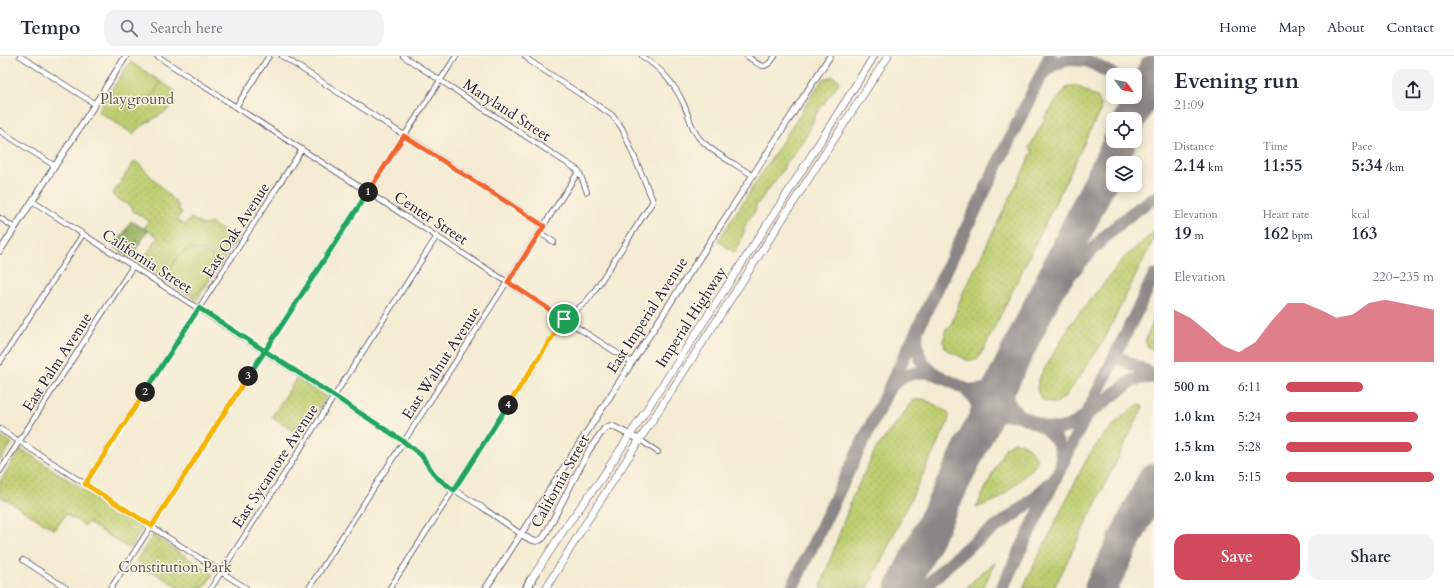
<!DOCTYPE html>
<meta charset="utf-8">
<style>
body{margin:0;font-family:Cardo,serif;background:#f2f2f3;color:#1f2937;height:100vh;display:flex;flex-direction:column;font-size:15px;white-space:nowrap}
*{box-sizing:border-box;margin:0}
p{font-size:13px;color:#747a83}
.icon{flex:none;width:22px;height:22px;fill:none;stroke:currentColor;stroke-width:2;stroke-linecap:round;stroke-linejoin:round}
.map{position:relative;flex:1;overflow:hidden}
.sheet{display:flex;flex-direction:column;background:#fff;width:300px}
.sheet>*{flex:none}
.needle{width:26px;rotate:123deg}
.controls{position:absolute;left:1106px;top:12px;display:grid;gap:8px}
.controls a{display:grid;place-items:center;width:36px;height:36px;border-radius:8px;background:#fff;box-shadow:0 2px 10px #0003;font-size:20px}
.pin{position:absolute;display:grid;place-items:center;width:34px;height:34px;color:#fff;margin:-17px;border:2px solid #fff;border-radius:50%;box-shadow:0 1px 4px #0007}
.km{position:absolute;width:20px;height:20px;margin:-10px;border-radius:50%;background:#222;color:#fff;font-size:11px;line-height:20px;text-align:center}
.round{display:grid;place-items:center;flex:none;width:42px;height:42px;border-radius:12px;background:#f2f2f3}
.overview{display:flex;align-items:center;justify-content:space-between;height:68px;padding:0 20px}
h1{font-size:22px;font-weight:700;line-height:30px}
.figures{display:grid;grid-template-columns:repeat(3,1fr);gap:6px;height:68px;padding:4px 20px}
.figures div{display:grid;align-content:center}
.figures b{font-size:17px;font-weight:700}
.figures small{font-size:11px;font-weight:400}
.figures p{font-size:11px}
.chart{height:112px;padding:8px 20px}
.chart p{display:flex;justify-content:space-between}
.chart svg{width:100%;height:72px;margin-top:4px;fill:#d1495b;opacity:.7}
.action{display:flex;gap:8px;margin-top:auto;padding:8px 20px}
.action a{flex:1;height:46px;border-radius:12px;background:#d1495b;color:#fff;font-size:16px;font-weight:700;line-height:46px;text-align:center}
.action a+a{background:#f2f2f3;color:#1f2937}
ul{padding:0 20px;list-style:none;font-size:13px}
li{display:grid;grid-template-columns:64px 48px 1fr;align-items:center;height:30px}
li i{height:10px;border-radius:5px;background:#d1495b}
header{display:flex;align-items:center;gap:24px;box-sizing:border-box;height:56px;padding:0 20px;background:#fff;border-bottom:1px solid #e0e1e3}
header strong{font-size:19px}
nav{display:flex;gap:22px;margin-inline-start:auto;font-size:14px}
.search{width:280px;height:36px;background:#f2f2f3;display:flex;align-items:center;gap:10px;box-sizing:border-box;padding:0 14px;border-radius:12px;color:#747a83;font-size:15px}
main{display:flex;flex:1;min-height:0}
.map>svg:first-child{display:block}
</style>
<header>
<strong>Tempo</strong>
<div class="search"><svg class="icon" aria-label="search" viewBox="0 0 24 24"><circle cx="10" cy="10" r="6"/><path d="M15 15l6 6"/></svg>Search here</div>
<nav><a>Home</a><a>Map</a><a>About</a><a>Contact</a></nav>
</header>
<main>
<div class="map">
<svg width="1154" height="532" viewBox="0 0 1154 532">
<defs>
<pattern id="grass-dots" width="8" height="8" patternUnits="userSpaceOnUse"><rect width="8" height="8" fill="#becd6f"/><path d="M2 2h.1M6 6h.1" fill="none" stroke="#a3b061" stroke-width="1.8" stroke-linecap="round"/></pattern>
<pattern id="forest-firs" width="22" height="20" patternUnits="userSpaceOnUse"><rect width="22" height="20" fill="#96b062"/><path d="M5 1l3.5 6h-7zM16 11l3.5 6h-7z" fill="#7a8f52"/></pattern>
</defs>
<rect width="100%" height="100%" fill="#fcf5e5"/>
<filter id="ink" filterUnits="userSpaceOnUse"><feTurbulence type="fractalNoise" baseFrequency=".025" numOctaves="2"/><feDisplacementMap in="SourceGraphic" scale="8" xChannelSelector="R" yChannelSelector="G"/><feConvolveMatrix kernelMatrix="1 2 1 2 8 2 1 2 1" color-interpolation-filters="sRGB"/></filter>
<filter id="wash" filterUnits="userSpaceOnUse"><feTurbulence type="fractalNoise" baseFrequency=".012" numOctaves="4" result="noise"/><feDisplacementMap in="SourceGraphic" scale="16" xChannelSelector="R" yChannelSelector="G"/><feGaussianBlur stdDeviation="0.9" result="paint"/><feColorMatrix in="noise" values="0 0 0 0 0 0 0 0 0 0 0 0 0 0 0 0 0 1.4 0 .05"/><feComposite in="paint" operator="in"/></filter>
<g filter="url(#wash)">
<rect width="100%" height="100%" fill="#f4ebd2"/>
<!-- grass -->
<path fill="url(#grass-dots)" stroke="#707855" d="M130,6L175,35L168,54L137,73L133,78L98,55Z
M833,20L840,25L815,60L809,75L803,85L791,102L786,106L783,114L756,150L755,155L745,169L744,176L735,197L718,185L822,24Z
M1073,30H1077L1098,42L1101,50L1100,55L984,293L977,304H967L946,293L943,286L946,272H950L962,239L1033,95L1029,92L1045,63L1044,62L1066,32Z
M134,106H137L179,150L178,153L182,156L177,164L185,169L191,162L203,169L211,167L237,183L197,244L140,208L158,181L144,172L149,165L133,155L132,151L112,139Z
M1154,176V182L1103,286L1067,339L1055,348L1042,344L1037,334L1038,324L1072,266L1125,201Z
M1154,264V294L1148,291L1145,285Z
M297,322L326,341L301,380L272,361Z
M924,343L946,355L949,359L948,366L868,532H821L823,524L852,442L876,393L914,344Z
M1139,348L1143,351L1054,532H1023L1084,408C1098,383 1115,365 1139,348Z
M0,379L12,387L0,405Z
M1014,386C1026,387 1033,394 1037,405L1034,411L999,443L976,452L1005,392Z
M21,393L143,472L130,493L87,466L85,470L66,458L55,474L0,440V425Z
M153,479L213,518L204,532H179L136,505Z
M995,507L983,532H966L979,519Z"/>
<!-- forest -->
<path fill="url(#forest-firs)" stroke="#5c694e" d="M131,165L148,175L131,202L115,191Z"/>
<!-- pitch -->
<path fill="#becd6f" stroke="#707855" d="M130,6L161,26C145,53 135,55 109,38Z
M190,193L204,195L220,206L198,237L193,238L165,221L179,199Z"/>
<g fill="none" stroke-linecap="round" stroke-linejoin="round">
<!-- taxiway -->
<path stroke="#8b8686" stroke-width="13" d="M1081,0L1088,5L1114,19
M1044,17C1056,3 1070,2 1088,5
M1135,21L1145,18L1154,10
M1135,29L1154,38
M1129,63L1132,53L1131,41
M1132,63L1140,53L1154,46
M1119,86L1120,85
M917,278C915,296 922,310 937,319L1043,371C1057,382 1063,391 1061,409
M1115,300L1154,319
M1011,309C1022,292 1032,274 1043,257C1072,213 1109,170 1154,142
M1009,313C1003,330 1003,345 1017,357
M891,330C904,317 918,314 935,318
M969,334C986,337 997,329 1006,317
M967,335C980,346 982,362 977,377
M1043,371C1056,374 1065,373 1076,367L1133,324L1143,322L1154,321
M975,382C986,366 994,355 1016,359
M1136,460L1144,449L1154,441
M792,532L1050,0
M925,532C942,514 960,496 980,482C1006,464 1027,452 1048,428
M1002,532L1154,220"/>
<!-- runway -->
<path stroke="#8b8686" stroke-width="33" d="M1130,63L1154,15
M902,532L1120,85
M1101,532L1154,424"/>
</g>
</g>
<g filter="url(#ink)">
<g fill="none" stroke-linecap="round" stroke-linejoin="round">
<!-- minor casing -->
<g stroke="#424052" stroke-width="6">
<path id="minor" d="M20,0L95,48
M157,0L631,306
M282,0L544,170
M403,0L579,115L587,136
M642,0C662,13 676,29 685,51C689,61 692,74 699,82C711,96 737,109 752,119
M747,0C760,9 764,17 775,0
M236,51L269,0
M0,75L55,110
M32,145L403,385L421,399L436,421L454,434L482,451
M0,162L15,172
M540,177L554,186
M0,306L83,178
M0,373L246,532
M640,384L658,396
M0,415L133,210
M85,428L302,93
M483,452L521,478
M23,504L66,532
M111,532L456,0
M211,532L437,180
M309,532L579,115
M390,532L564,263L586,246L593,237L653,145L622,72L612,59L530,5L525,0"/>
</g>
<!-- tertiary casing -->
<g stroke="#424052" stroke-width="7">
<path id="tertiary" d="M0,195L126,0
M521,478C529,483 536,489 544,481L589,394L604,373L610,370L614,371L640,384
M486,532L830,0"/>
</g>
<!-- primary casing -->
<g stroke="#424052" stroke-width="8">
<path id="primary" d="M529,527L565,472L601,423L630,379L785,141L874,0
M546,532L589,462L888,0"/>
</g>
<!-- motorway casing -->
<g stroke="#424052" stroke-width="10">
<path id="motorway" d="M527,532L531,524"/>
</g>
<!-- minor -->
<use href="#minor" stroke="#fff" stroke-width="4.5"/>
<!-- tertiary -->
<use href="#tertiary" stroke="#fff" stroke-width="5.5"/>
<!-- primary -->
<use href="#primary" stroke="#fff" stroke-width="7"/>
<!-- motorway -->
<use href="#motorway" stroke="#fff" stroke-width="8"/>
</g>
</g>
<g fill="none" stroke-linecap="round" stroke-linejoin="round" filter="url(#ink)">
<!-- split-1 casing -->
<g stroke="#fff" stroke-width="8">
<path id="split-1" d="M368,136L404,80L544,170L508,226L564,263"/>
</g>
<!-- split-2 casing -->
<g stroke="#fff" stroke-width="8">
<path id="split-2" d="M145,336L199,252L265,295L368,136"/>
</g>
<!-- split-3 casing -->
<g stroke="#fff" stroke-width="8">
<path id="split-3" d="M145,336L85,428L152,470L248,320"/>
</g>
<!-- split-4 casing -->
<g stroke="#fff" stroke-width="8">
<path id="split-4" d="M248,320L265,295L403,385L421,399L436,421L454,434L508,349"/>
</g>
<!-- split-5 casing -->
<g stroke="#fff" stroke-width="8">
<path id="split-5" d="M508,349L564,263"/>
</g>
<!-- split-1 -->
<use href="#split-1" stroke="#f0652b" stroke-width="5"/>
<!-- split-2 -->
<use href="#split-2" stroke="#22a559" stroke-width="5"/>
<!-- split-3 -->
<use href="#split-3" stroke="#f5b400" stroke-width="5"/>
<!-- split-4 -->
<use href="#split-4" stroke="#22a559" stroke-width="5"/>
<!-- split-5 -->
<use href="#split-5" stroke="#f5b400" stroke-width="5"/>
</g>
<g text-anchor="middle" stroke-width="3" stroke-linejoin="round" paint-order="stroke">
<!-- park labels -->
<g font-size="15" fill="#51554b" stroke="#fcf5e5">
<text x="137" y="48">Playground</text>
<text x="175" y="516">Constitution Park</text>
</g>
<!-- street labels -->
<g font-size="15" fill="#22223b" stroke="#fcf5e5">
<text transform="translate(507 54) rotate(33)" y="5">Maryland Street</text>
<text transform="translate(431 162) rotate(33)" y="5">Center Street</text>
<text transform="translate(236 174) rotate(-57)" y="5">East Oak Avenue</text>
<text transform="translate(147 205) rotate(33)" y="5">California Street</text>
<text transform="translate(647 259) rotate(-57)" y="5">East Imperial Avenue</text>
<text transform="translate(691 261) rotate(-57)" y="5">Imperial Highway</text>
<text transform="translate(57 306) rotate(-57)" y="5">East Palm Avenue</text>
<text transform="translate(441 307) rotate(-57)" y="5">East Walnut Avenue</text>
<text transform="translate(275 410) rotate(-57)" y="5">East Sycamore Avenue</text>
<text transform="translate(560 425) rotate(-61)" y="5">California Street</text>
</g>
</g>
</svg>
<div class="controls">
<a><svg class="needle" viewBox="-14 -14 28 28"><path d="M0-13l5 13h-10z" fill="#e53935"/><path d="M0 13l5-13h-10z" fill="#747a83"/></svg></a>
<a><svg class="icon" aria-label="locate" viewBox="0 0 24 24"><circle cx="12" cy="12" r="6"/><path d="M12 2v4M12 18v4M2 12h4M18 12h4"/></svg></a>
<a><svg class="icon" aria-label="layers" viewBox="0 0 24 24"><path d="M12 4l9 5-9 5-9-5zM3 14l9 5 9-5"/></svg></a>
</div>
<div class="pin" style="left:564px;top:263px;background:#1e9e55"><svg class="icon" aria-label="arrive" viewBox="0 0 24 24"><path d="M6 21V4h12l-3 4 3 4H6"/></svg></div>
<b class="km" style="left:368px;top:136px">1</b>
<b class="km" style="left:145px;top:336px">2</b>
<b class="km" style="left:248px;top:320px">3</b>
<b class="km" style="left:508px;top:349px">4</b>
</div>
<section class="sheet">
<div class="overview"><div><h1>Evening run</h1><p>21:09</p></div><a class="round"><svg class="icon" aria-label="share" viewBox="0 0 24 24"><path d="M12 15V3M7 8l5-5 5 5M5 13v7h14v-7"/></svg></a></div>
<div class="figures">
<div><p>Distance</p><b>2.14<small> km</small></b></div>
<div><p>Time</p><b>11:55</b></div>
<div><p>Pace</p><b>5:34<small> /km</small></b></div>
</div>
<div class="figures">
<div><p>Elevation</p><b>19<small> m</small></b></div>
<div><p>Heart rate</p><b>162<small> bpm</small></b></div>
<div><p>kcal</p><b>163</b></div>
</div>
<div class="chart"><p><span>Elevation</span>220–235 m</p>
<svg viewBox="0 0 160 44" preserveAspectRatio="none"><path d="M0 44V12L10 17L20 25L30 34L40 38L50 32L60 19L70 8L80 8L90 12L100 17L110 15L120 8L130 6L140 8L150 10L160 12V44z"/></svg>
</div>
<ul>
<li><b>500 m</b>6:11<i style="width:52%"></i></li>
<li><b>1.0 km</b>5:24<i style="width:89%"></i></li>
<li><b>1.5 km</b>5:28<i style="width:85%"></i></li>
<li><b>2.0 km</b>5:15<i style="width:100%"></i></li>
</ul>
<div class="action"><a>Save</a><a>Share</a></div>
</section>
</main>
